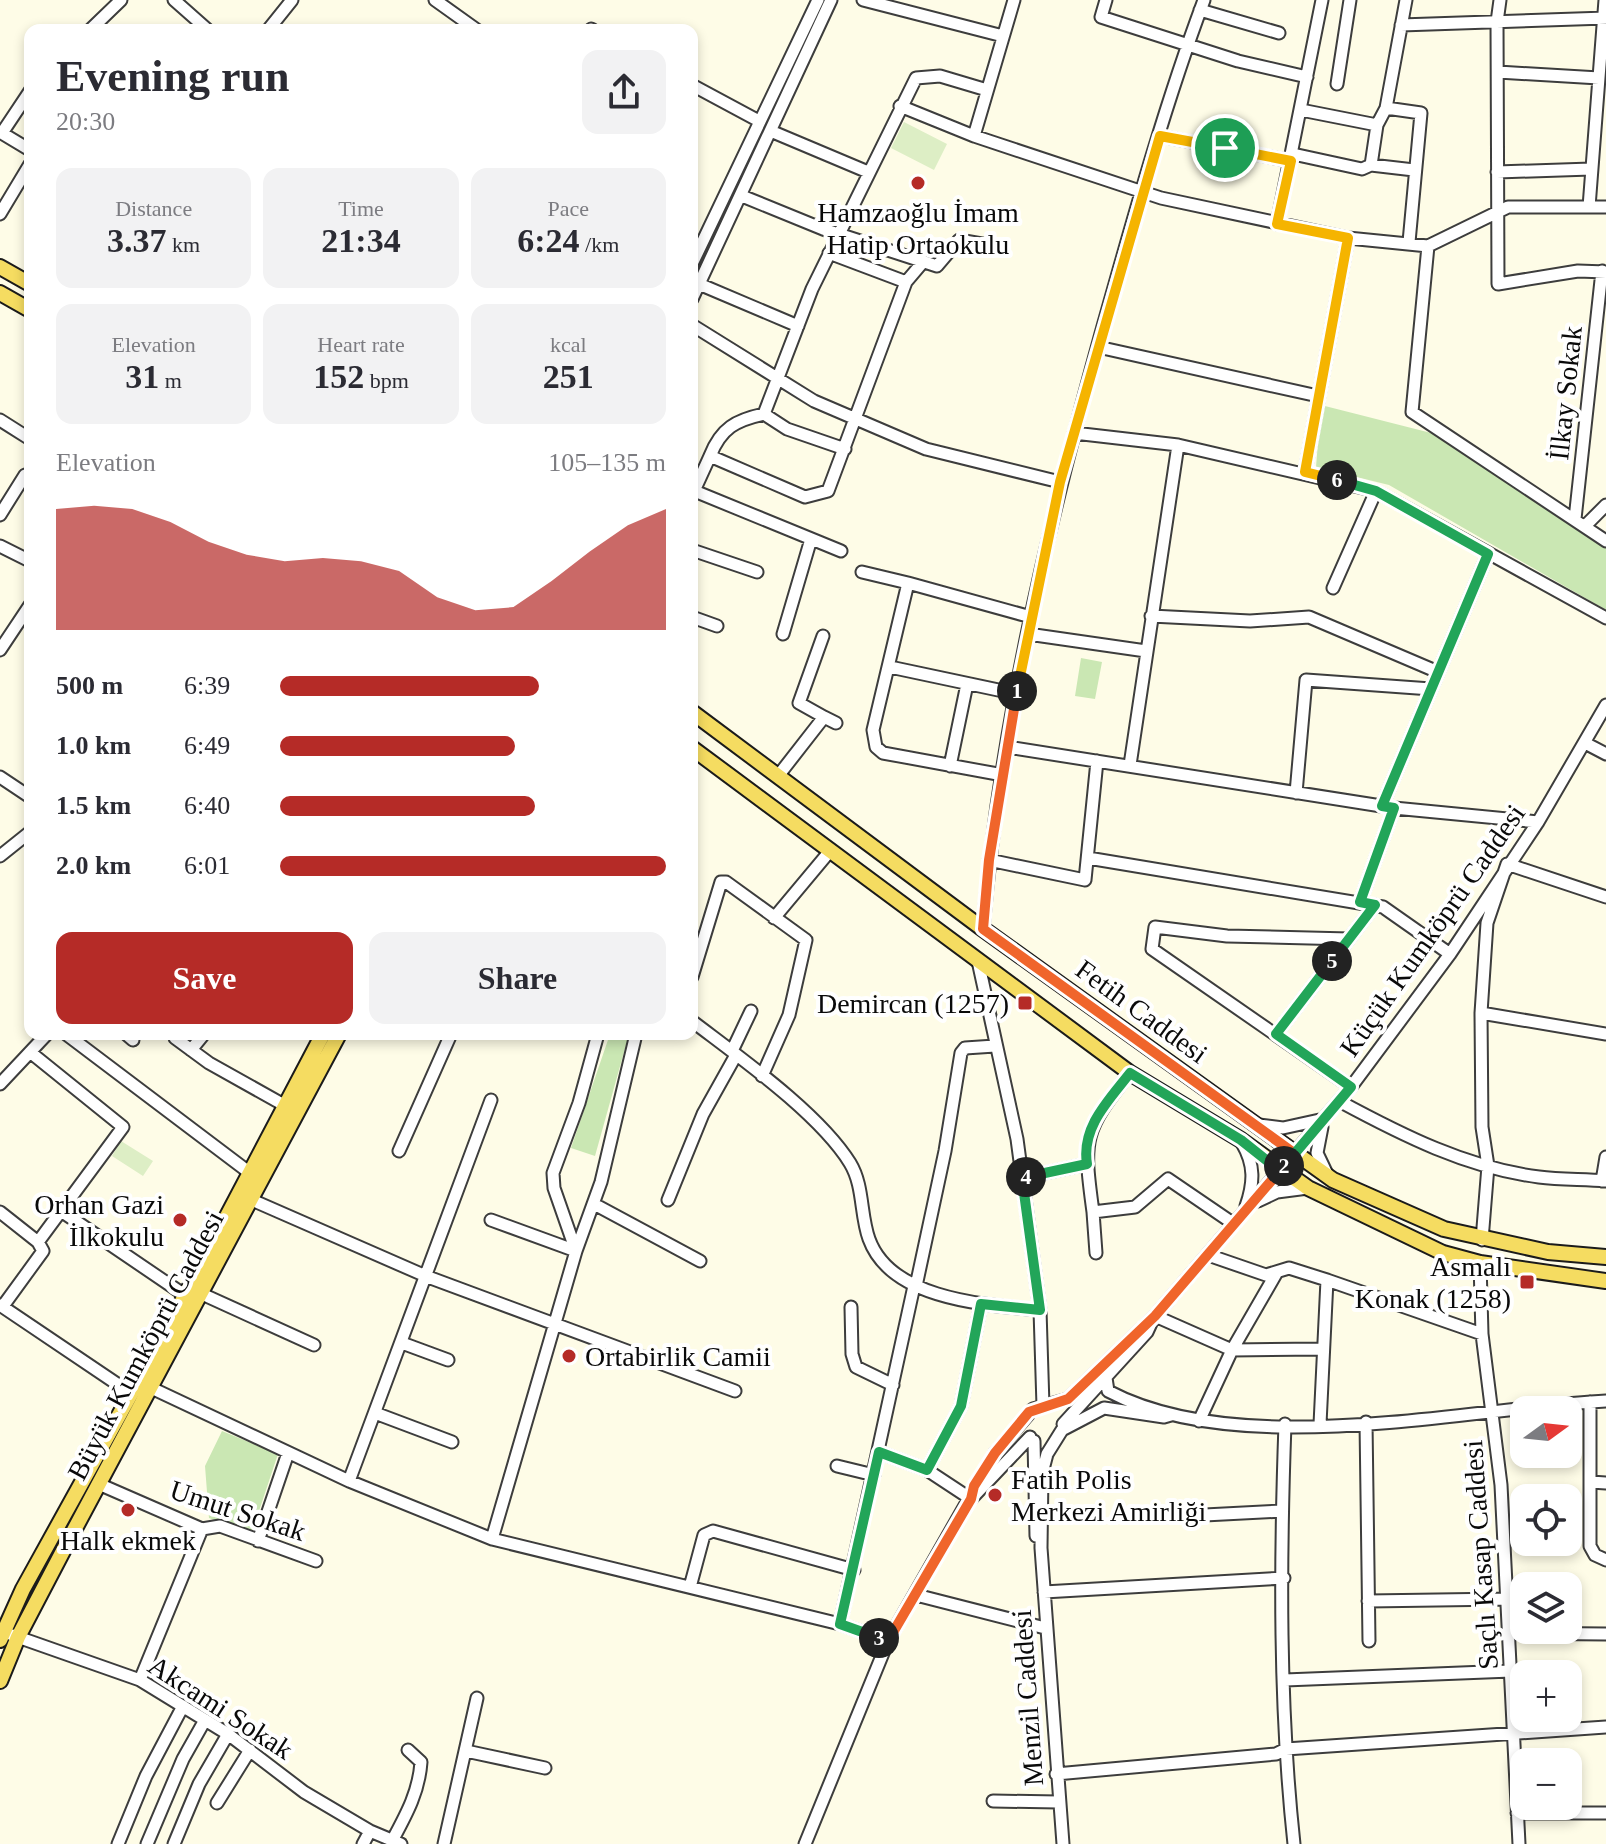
<!DOCTYPE html>
<meta charset="utf-8">
<style>
body{margin:0;font-family:Georgia,serif;background:#f2f2f3;color:#2b2b33;height:100vh;display:flex;flex-direction:column;font-size:30px;white-space:nowrap}
*{box-sizing:border-box;margin:0}
p{font-size:26px;color:#7c7c81}
.icon{flex:none;width:44px;height:44px;fill:none;stroke:currentColor;stroke-width:2;stroke-linecap:round;stroke-linejoin:round}
.map{position:relative;flex:1;overflow:hidden}
.details{position:absolute;left:24px;top:24px;width:674px;height:1016px;display:flex;flex-direction:column;background:#fff;border-radius:16px;box-shadow:0 4px 12px #0003}
.details>*{flex:none}
.needle{width:52px;rotate:75deg}
.fabs{position:absolute;left:1510px;top:1396px;display:grid;gap:16px}
.fabs a{display:grid;place-items:center;width:72px;height:72px;border-radius:16px;background:#fff;box-shadow:0 4px 12px #0003;font-size:40px}
.pin{position:absolute;display:grid;place-items:center;width:68px;height:68px;color:#fff;margin:-34px;border:4px solid #fff;border-radius:50%;box-shadow:0 2px 8px #0007}
.km{position:absolute;width:40px;height:40px;margin:-20px;border-radius:50%;background:#222;color:#fff;font-size:22px;line-height:40px;text-align:center}
.round{display:grid;place-items:center;flex:none;width:84px;height:84px;border-radius:16px;background:#f2f2f3}
.headline{display:flex;align-items:center;justify-content:space-between;height:136px;padding:0 32px}
h1{font-size:44px;font-weight:700;line-height:60px}
.figures{display:grid;grid-template-columns:repeat(3,1fr);gap:12px;height:136px;padding:8px 32px}
.figures div{display:grid;align-content:center;border-radius:16px;background:#f2f2f3;text-align:center}
.figures b{font-size:34px;font-weight:700}
.figures small{font-size:22px;font-weight:400}
.figures p{font-size:22px}
.chart{height:224px;padding:16px 32px}
.chart p{display:flex;justify-content:space-between}
.chart svg{width:100%;height:144px;margin-top:8px;fill:#b52b27;opacity:.7}
.cta{display:flex;gap:16px;margin-top:auto;padding:16px 32px}
.cta a{flex:1;height:92px;border-radius:16px;background:#b52b27;color:#fff;font-size:32px;font-weight:700;line-height:92px;text-align:center}
.cta a+a{background:#f2f2f3;color:#2b2b33}
ul{padding:0 32px;list-style:none;font-size:26px}
li{display:grid;grid-template-columns:128px 96px 1fr;align-items:center;height:60px}
li i{height:20px;border-radius:10px;background:#b52b27}
.map>svg:first-child{display:block}
</style>
<div class="map">
<svg width="1606" height="1844" viewBox="0 0 1606 1844">
<rect width="100%" height="100%" fill="#fefce7"/>
<!-- green -->
<path fill="#cae7b3" d="M1321,405L1439,435L1606,547V610L1389,485L1316,467Z
M1081,658L1102,662L1095,699L1075,696Z
M610,1034H629L595,1156L571,1148Z
M222,1431L278,1454L251,1535L209,1518L205,1466Z"/>
<!-- pitch -->
<path fill="#ddeec5" d="M904,122L947,144L934,170L891,148Z
M121,1141L153,1161L143,1176L112,1156Z"/>
<g fill="none" stroke-linecap="round" stroke-linejoin="round">
<!-- minor casing -->
<g stroke="#3d3d3d" stroke-width="15">
<path id="minor" d="M174,0L208,30
M435,0L477,30
M863,0L1003,36
M1106,0L1101,17L1238,61L1307,77
M1500,0L1497,22L1498,284L1578,271L1606,272
M1200,10L1279,33
M1401,25L1606,18
M591,29L593,30
M90,30L121,0
M268,30L292,0
M1498,72L1599,78
M1337,84L1350,0
M692,85L759,121
M900,106L974,136L1161,198L1348,238L1428,246
M1386,108L1421,113L1409,242
M1301,110L1377,125L1371,165
M1377,125L1386,108L1406,0
M0,132L30,150
M773,132L868,172
M2,133L30,91
M974,136L1014,0
M1160,136L1291,161
M1293,154L1362,169L1371,165L1414,170
M1497,172L1591,169
M742,196L823,229L937,266L959,240L993,246
M1589,207L1605,0
M1606,207H1508L1428,246L1412,412L1606,541
M0,214L30,164
M1277,224L1322,0
M829,253L906,282
M692,264L818,0
M699,284L798,326
M692,299L831,0
M692,325L814,401L926,449L1060,482
M1098,347L1318,396
M0,420L30,439
M1074,433L1178,445L1376,491L1606,618
M845,449L787,429L764,414L812,289L916,78L940,76L987,90
M710,456C721,428 736,420 764,414
M1305,472L1348,238
M692,490L841,551
M694,491L710,456L805,497L828,491L906,282L923,262
M0,515L25,475
M1575,519L1602,271
M1585,526L1606,505
M0,546L30,561
M692,550L757,572
M862,572L908,583
M1333,588L1376,491
M1151,616L1250,621L1309,617L1438,672
M692,617L717,626
M783,634L811,539
M1028,634L1146,651
M823,636L799,703L824,717
M0,650L30,605
M890,667L1017,694
M1585,743L1606,754
M1007,747L1394,808L1538,822
M1130,765L1178,445
M950,766L967,684
M1003,775L883,753L876,747L873,730L908,583L1031,617
M778,776L824,717L836,723
M0,777L30,797
M1296,793L1306,680L1431,689
M1382,806L1488,554
M0,856L30,832
M1088,858L1383,907L1450,954
M989,860L1085,880L1097,761
M1360,902L1394,808
M774,918L830,851
M983,929C1000,726 1048,526 1102,330C1133,220 1164,107 1204,0
M1349,939L1227,936L1155,927L1152,949L1351,1087
M978,961L1017,1139L1040,1310L1043,1406
M692,977L721,882H726L806,940L789,1015L762,1076
M1481,1013L1606,1034
M692,1021C739,1057 819,1113 850,1163C864,1186 860,1214 869,1239C891,1300 986,1305 1040,1310
M66,1034L250,1173
M126,1034L133,1040
M1276,1034L1375,905
M175,1038L209,1063L284,1105
M191,1050L204,1034
M732,1051L751,1011
M1130,1073C1083,1131 1083,1139 1093,1212L1135,1207L1168,1179L1234,1224
M0,1084L47,1034
M1339,1101C1402,1135 1467,1168 1539,1177C1561,1180 1584,1179 1606,1181
M1259,1125L1283,1128L1324,1119
M1322,1127L1317,1153L1327,1174
M1242,1143C1255,1165 1254,1183 1246,1206
M399,1151L451,1034
M1022,1178L1087,1164
M1602,1181L1606,1157
M252,1200L428,1277L735,1391
M668,1200L703,1114L736,1055
M1258,1201L1277,1192L1308,1188
M594,1204L700,1261
M61,1211L189,1298
M0,1212L38,1242
M1093,1212L1096,1253
M491,1220L576,1251L554,1188L553,1173L579,1103L598,1034
M1482,1240L1488,1166L1482,1127L1481,1013L1487,923L1507,864L1606,897
M1208,1255L1266,1275L1289,1268L1327,1280L1320,1424
M1480,1263L1482,1334L1501,1485L1519,1844
M1327,1280L1482,1334
M916,1286L945,1151L961,1053L965,1048L995,1046
M202,1294L314,1345
M0,1305L132,1394
M3,1306L43,1251L38,1242L123,1127L30,1052
M851,1307L852,1354L856,1367L893,1385
M1155,1316L1232,1350L1321,1349
M402,1343L448,1360
M1106,1378L1108,1391C1240,1461 1460,1409 1606,1401
M145,1385L349,1481L492,1539L840,1624L888,1641
M1590,1402V1546L1595,1555L1606,1560
M375,1413L452,1442
M1199,1421L1232,1350L1277,1272
M1366,1422L1369,1641
M1063,1424L1147,1332L1153,1319
M1285,1424C1280,1563 1279,1706 1294,1844
M1034,1441L1036,1536
M879,1452L927,1470L971,1499
M837,1466L874,1475
M927,1470L961,1406L981,1304
M349,1481L491,1100
M1591,1482L1606,1483
M101,1485L202,1529L220,1526L316,1561
M972,1498L1030,1437
M1166,1517L1282,1511
M492,1539L576,1251L601,1182L636,1034
M258,1541L288,1453
M690,1587L704,1535L713,1531L854,1570
M1044,1592L1284,1578
M916,1595L1045,1628
M1368,1601L1506,1599
M840,1624L914,1286
M1507,1633L1606,1634
M12,1635L140,1680L228,1734L304,1792L370,1831L401,1844
M140,1680L202,1529
M1285,1680L1511,1671
M466,1751L545,1768
M1056,1774L1276,1754L1286,1749L1606,1727
M993,1801L1058,1802
M217,1803L250,1750
M1517,1813H1606
M392,1841C406,1815 419,1792 421,1762L408,1750
M118,1844L146,1776L183,1706
M147,1844L183,1759L205,1720
M174,1844L199,1784L228,1734
M363,1844L370,1831
M444,1844L477,1698
M805,1844L888,1641L995,1453L1033,1409L1068,1399L1155,1316L1351,1087L1450,954L1538,822L1606,705
M1063,1844L1041,1548L1042,1473L1047,1454L1062,1430L1104,1408L1164,1417L1171,1415"/>
</g>
<!-- major casing -->
<g stroke="#1b1b1b" stroke-width="18">
<path id="major" d="M0,267L30,284
M0,293L30,310
M692,712L983,929L1333,1180L1444,1229L1548,1252L1606,1257
M692,748L1130,1073L1241,1140L1308,1188L1443,1253L1480,1263L1606,1281
M0,1640L23,1589L185,1296L323,1034
M0,1681L18,1637L64,1549L339,1034"/>
</g>
<!-- minor -->
<use href="#minor" stroke="#fff" stroke-width="11"/>
<!-- major -->
<use href="#major" stroke="#f5dc61" stroke-width="14"/>
</g>
<g fill="none" stroke-linecap="round" stroke-linejoin="round">
<!-- split-1 casing -->
<g stroke="#fff" stroke-width="16">
<path id="split-1" d="M1017,691L1060,482L1160,136L1225,148"/>
</g>
<!-- split-2 casing -->
<g stroke="#fff" stroke-width="16">
<path id="split-2" d="M1017,691L989,860L983,929L1294,1153L1284,1166"/>
</g>
<!-- split-3 casing -->
<g stroke="#fff" stroke-width="16">
<path id="split-3" d="M879,1638L888,1641L971,1499L974,1486L995,1453L1029,1412L1068,1399L1155,1316L1284,1166"/>
</g>
<!-- split-4 casing -->
<g stroke="#fff" stroke-width="16">
<path id="split-4" d="M879,1638L840,1624L879,1452L927,1470L961,1406L981,1304L1040,1310L1022,1178L1026,1177"/>
</g>
<!-- split-5 casing -->
<g stroke="#fff" stroke-width="16">
<path id="split-5" d="M1026,1177L1087,1164C1081,1127 1109,1100 1130,1073L1241,1140L1280,1171L1351,1087L1276,1034L1332,961"/>
</g>
<!-- split-6 casing -->
<g stroke="#fff" stroke-width="16">
<path id="split-6" d="M1332,961L1375,905L1360,902L1394,808L1382,806L1488,554L1376,491L1337,480"/>
</g>
<!-- split-7 casing -->
<g stroke="#fff" stroke-width="16">
<path id="split-7" d="M1225,148L1291,161L1277,224L1348,238L1305,472L1337,480"/>
</g>
<!-- split-1 -->
<use href="#split-1" stroke="#f5b400" stroke-width="10"/>
<!-- split-2 -->
<use href="#split-2" stroke="#f0652b" stroke-width="10"/>
<!-- split-3 -->
<use href="#split-3" stroke="#f0652b" stroke-width="10"/>
<!-- split-4 -->
<use href="#split-4" stroke="#22a559" stroke-width="10"/>
<!-- split-5 -->
<use href="#split-5" stroke="#22a559" stroke-width="10"/>
<!-- split-6 -->
<use href="#split-6" stroke="#22a559" stroke-width="10"/>
<!-- split-7 -->
<use href="#split-7" stroke="#f5b400" stroke-width="10"/>
</g>
<!-- markers -->
<g fill="#b52b27" stroke="#fff" stroke-width="3">
<circle cx="918" cy="183" r="8"/>
<rect x="1017" y="995" width="16" height="16" rx="4"/>
<circle cx="180" cy="1220" r="8"/>
<rect x="1519" y="1274" width="16" height="16" rx="4"/>
<circle cx="569" cy="1356" r="8"/>
<circle cx="995" cy="1495" r="8"/>
<circle cx="128" cy="1510" r="8"/>
</g>
<g text-anchor="middle" stroke-width="8" stroke-linejoin="round" paint-order="stroke">
<!-- poi labels -->
<g font-size="28" fill="#0a0a0a" stroke="#fff" text-anchor="end">
<text x="918" y="222" text-anchor="middle">Hamzaoğlu İmam<tspan x="918" dy="32">Hatip Ortaokulu</tspan></text>
<text x="1009" y="1013">Demircan (1257)</text>
<text x="164" y="1214">Orhan Gazi<tspan x="164" dy="32">İlkokulu</tspan></text>
<text x="1511" y="1276">Asmalı<tspan x="1511" dy="32">Konak (1258)</tspan></text>
<text x="585" y="1366" text-anchor="start">Ortabirlik Camii</text>
<text x="1011" y="1489" text-anchor="start">Fatih Polis<tspan x="1011" dy="32">Merkezi Amirliği</tspan></text>
<text x="128" y="1550" text-anchor="middle">Halk ekmek</text>
</g>
<!-- street labels -->
<g font-size="28" fill="#0a0a0a" stroke="#fff">
<text transform="translate(1565 393) rotate(-84)" y="10">İlkay Sokak</text>
<text transform="translate(1432 930) rotate(-55)" y="10">Küçük Kumköprü Caddesi</text>
<text transform="translate(1142 1011) rotate(36)" y="10">Fetih Caddesi</text>
<text transform="translate(145 1345) rotate(-62)" y="10">Büyük Kumköprü Caddesi</text>
<text transform="translate(238 1510) rotate(18)" y="10">Umut Sokak</text>
<text transform="translate(1480 1555) rotate(-94)" y="10">Saçlı Kasap Caddesi</text>
<text transform="translate(1027 1698) rotate(-94)" y="10">Menzil Caddesi</text>
<text transform="translate(221 1707) rotate(33)" y="10">Akcami Sokak</text>
</g>
</g>
</svg>
<div class="fabs">
<a><svg class="needle" viewBox="-14 -14 28 28"><path d="M0-13l5 13h-10z" fill="#e53935"/><path d="M0 13l5-13h-10z" fill="#7c7c81"/></svg></a>
<a><svg class="icon" aria-label="locate" viewBox="0 0 24 24"><circle cx="12" cy="12" r="6"/><path d="M12 2v4M12 18v4M2 12h4M18 12h4"/></svg></a>
<a><svg class="icon" aria-label="layers" viewBox="0 0 24 24"><path d="M12 4l9 5-9 5-9-5zM3 14l9 5 9-5"/></svg></a>
<a>+</a>
<a>−</a>
</div>
<div class="pin" style="left:1225px;top:148px;background:#1e9e55"><svg class="icon" aria-label="arrive" viewBox="0 0 24 24"><path d="M6 21V4h12l-3 4 3 4H6"/></svg></div>
<b class="km" style="left:1017px;top:691px">1</b>
<b class="km" style="left:1284px;top:1166px">2</b>
<b class="km" style="left:879px;top:1638px">3</b>
<b class="km" style="left:1026px;top:1177px">4</b>
<b class="km" style="left:1332px;top:961px">5</b>
<b class="km" style="left:1337px;top:480px">6</b>
<section class="details">
<div class="headline"><div><h1>Evening run</h1><p>20:30</p></div><a class="round"><svg class="icon" aria-label="share" viewBox="0 0 24 24"><path d="M12 15V3M7 8l5-5 5 5M5 13v7h14v-7"/></svg></a></div>
<div class="figures">
<div><p>Distance</p><b>3.37<small> km</small></b></div>
<div><p>Time</p><b>21:34</b></div>
<div><p>Pace</p><b>6:24<small> /km</small></b></div>
</div>
<div class="figures">
<div><p>Elevation</p><b>31<small> m</small></b></div>
<div><p>Heart rate</p><b>152<small> bpm</small></b></div>
<div><p>kcal</p><b>251</b></div>
</div>
<div class="chart"><p><span>Elevation</span>105–135 m</p>
<svg viewBox="0 0 160 44" preserveAspectRatio="none"><path d="M0 44V7L10 6L20 7L30 11L40 17L50 21L60 23L70 22L80 23L90 26L100 34L110 38L120 37L130 29L140 20L150 12L160 7V44z"/></svg>
</div>
<ul>
<li><b>500 m</b>6:39<i style="width:67%"></i></li>
<li><b>1.0 km</b>6:49<i style="width:61%"></i></li>
<li><b>1.5 km</b>6:40<i style="width:66%"></i></li>
<li><b>2.0 km</b>6:01<i style="width:100%"></i></li>
</ul>
<div class="cta"><a>Save</a><a>Share</a></div>
</section>
</div>
